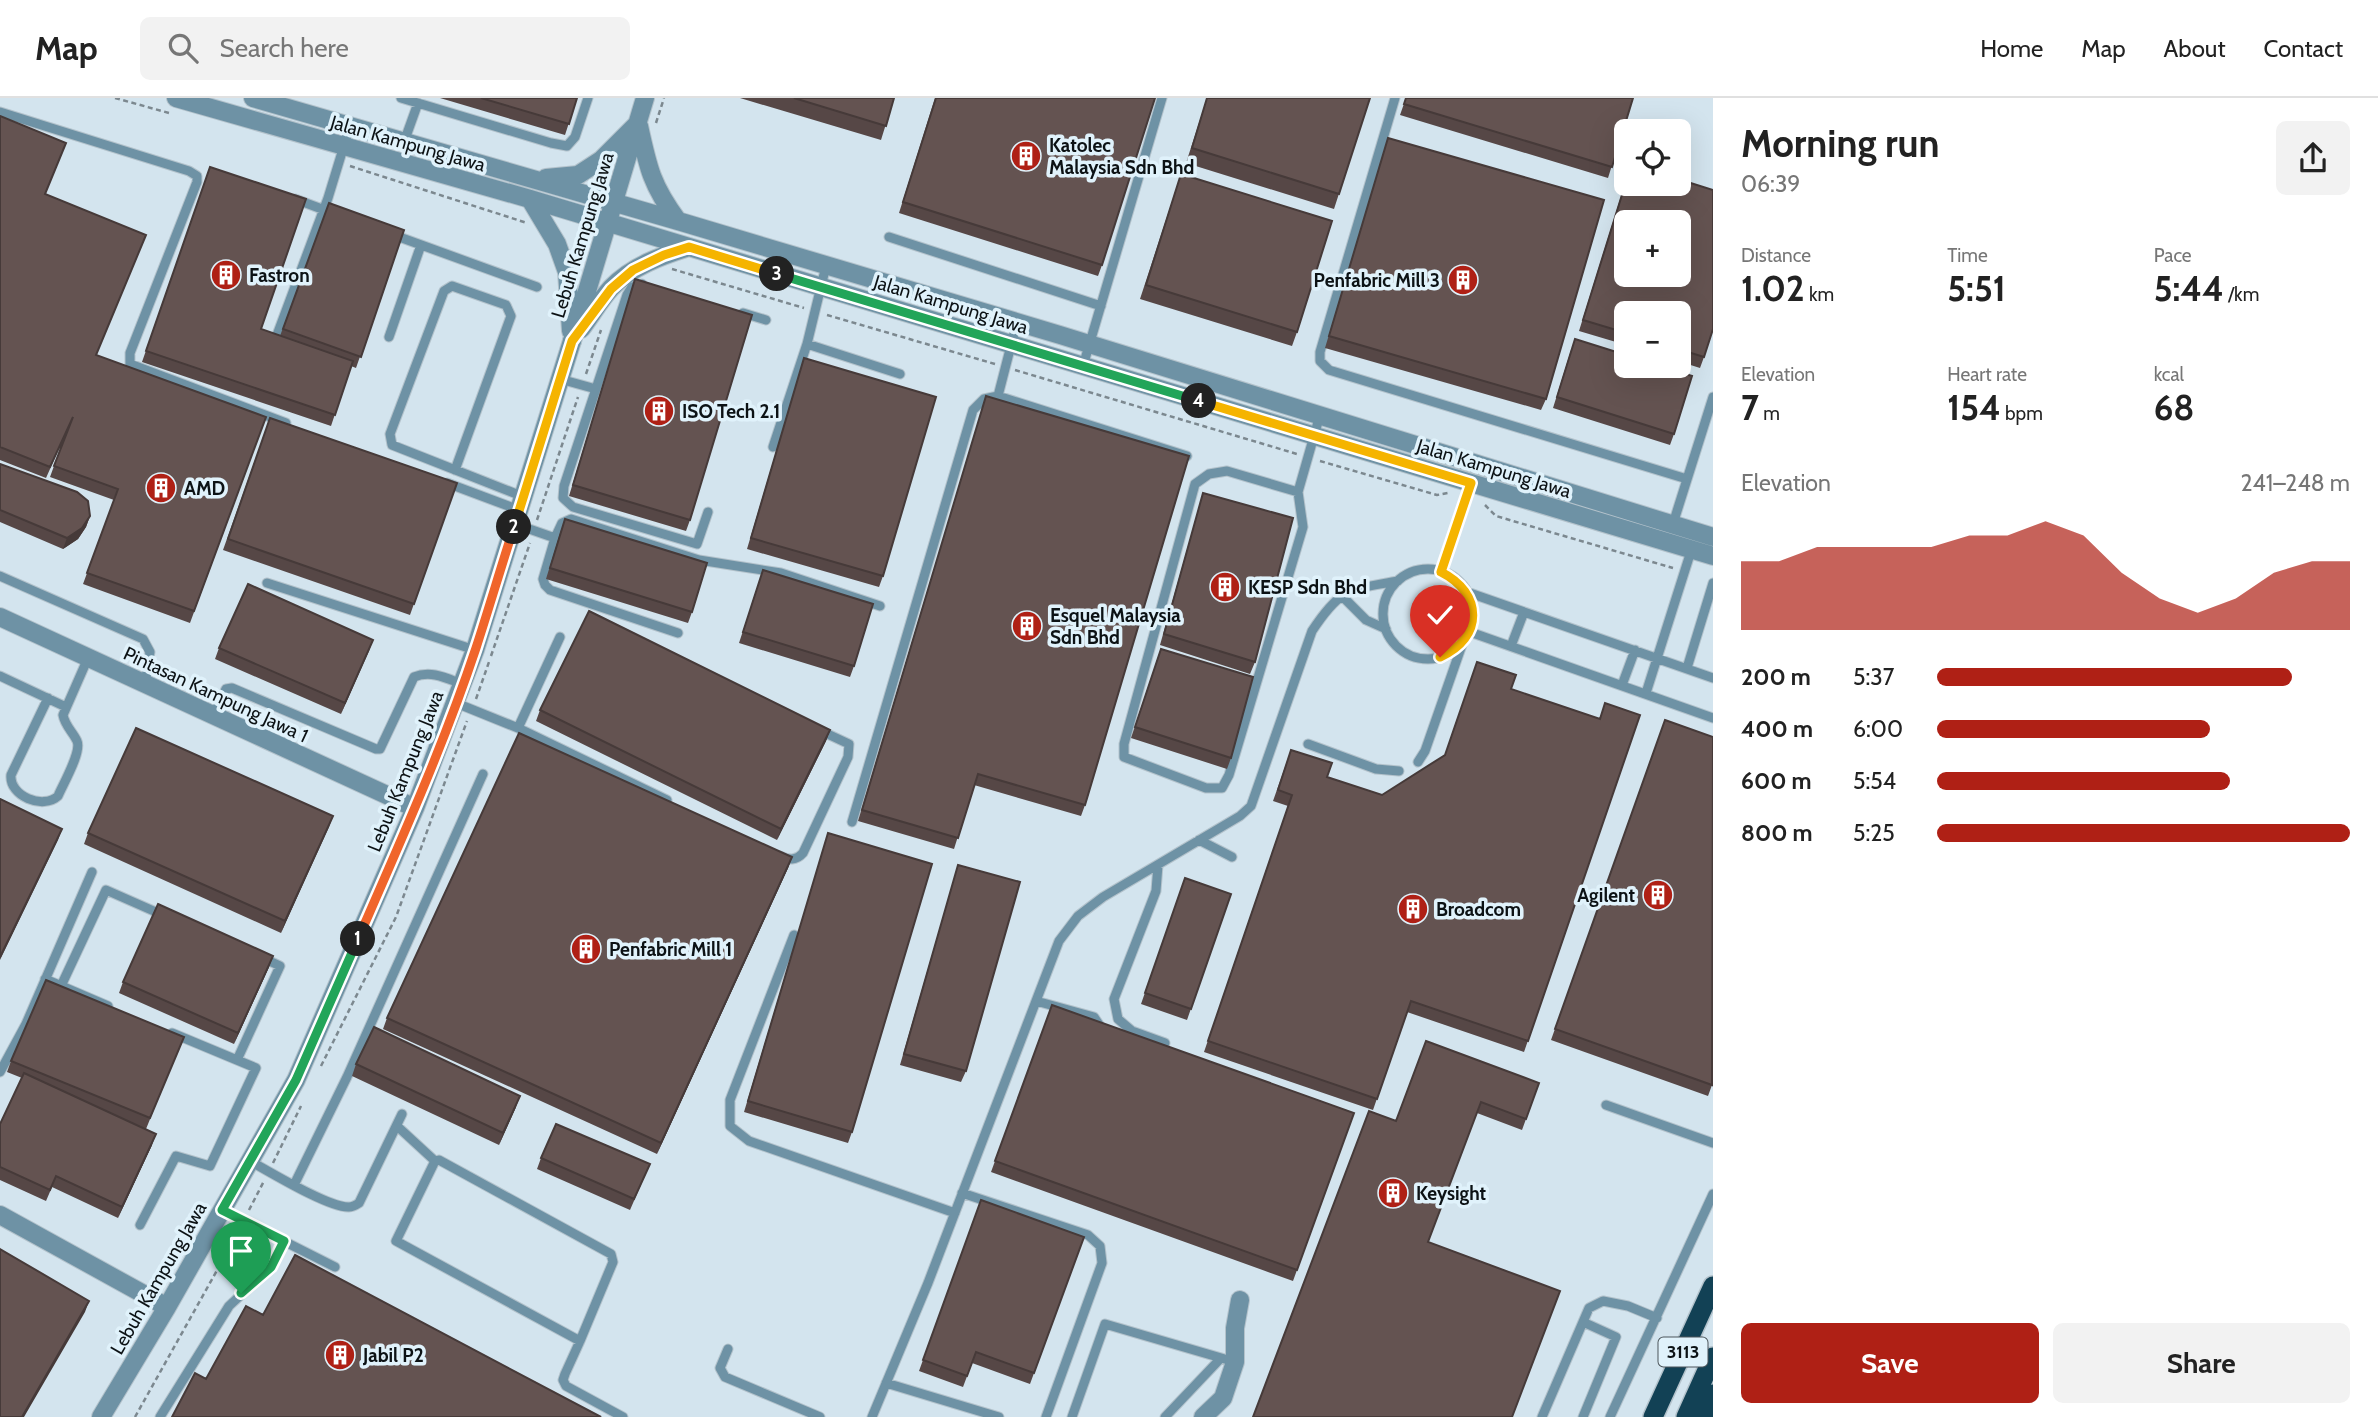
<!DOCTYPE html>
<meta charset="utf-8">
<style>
body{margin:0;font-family:Cabin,sans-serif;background:#f2f2f2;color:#222;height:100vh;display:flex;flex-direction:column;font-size:26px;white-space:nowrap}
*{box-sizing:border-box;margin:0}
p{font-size:23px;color:#767676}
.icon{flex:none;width:38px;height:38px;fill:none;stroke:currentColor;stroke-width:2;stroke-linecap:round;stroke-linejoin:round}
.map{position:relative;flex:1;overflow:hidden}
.side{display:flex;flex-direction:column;background:#fff;width:665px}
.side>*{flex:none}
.tools{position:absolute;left:1614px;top:21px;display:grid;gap:14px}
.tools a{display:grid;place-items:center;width:77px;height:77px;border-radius:10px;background:#fff;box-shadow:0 7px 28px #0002;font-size:35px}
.pin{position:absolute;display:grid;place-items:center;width:60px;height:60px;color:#fff;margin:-72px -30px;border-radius:50% 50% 50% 0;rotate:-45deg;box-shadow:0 0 7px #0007}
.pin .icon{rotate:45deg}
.km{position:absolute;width:35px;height:35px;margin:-18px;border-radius:50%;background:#222;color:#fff;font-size:19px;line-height:35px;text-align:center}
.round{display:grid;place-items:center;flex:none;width:74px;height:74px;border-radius:10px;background:#f2f2f2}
.headline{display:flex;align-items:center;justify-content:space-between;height:119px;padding:0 28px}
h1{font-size:38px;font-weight:700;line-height:52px}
.figures{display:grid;grid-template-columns:repeat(3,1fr);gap:10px;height:119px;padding:7px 28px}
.figures div{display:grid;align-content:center}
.figures b{font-size:35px;font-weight:700}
.figures small{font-size:19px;font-weight:400}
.figures p{font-size:19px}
.chart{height:196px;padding:14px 28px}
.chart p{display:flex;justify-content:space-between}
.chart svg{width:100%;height:126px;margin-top:7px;fill:#af2015;opacity:.7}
.cta{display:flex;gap:14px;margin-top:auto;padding:14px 28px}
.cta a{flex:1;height:80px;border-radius:10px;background:#af2015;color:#fff;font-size:28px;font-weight:700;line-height:80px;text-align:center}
.cta a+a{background:#f2f2f2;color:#222}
ul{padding:0 28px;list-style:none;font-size:23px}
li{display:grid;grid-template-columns:112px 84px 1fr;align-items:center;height:52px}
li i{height:18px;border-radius:9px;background:#af2015}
header{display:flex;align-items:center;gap:42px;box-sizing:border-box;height:98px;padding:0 35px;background:#fff;border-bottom:2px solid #e0e0e0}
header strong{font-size:33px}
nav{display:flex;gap:38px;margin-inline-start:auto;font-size:24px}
.search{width:490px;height:63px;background:#f2f2f2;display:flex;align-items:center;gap:18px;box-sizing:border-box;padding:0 24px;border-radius:10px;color:#767676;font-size:26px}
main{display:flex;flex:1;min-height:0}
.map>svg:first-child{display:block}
</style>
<header>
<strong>Map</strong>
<div class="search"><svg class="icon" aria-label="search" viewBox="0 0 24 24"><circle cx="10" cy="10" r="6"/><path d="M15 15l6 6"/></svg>Search here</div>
<nav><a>Home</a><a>Map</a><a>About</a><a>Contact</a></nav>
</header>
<main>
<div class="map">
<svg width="1713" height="1319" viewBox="0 0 1713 1319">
<rect width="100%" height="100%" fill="#d3e4ee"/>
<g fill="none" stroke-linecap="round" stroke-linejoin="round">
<!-- service casing -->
<g stroke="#b3c2cb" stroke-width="11">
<path id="service" d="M401,0L551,45L567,48L575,39L588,0
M1395,0L1320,254V263L1329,272L1687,381
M0,14L189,73L197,78V84L130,255V266L286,325
M404,44L418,5
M295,101L338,117
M391,136L537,189
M889,139L1101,208
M642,186L632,189L627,197L564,388L563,400L573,409L697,446L708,414
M743,215L766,222
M1017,224L998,298L1187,358
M389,239L421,147
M274,245L328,100L350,28
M807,246L900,276
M1083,268L1162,0
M560,281L596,291
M773,349L807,246L826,168
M455,372L511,218L506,207L452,188L444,193L390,336L392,347L524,399
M447,385L519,412
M1298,394L1227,373L1209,376L1195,386L1124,646V659L1206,690H1222L1229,677L1303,429L1298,394L1320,317
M515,426L555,440L543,481L545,487L550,492L678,535
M1672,429L1713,299
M555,440L562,425L571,421L699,462L781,475L880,508
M1383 516a45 45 0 1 1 90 0a45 45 0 1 1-90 0Z
M1441,474L1472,382
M0,478L143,541L150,554L145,586
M267,485L475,552
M1467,494L1713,580
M1341,497L1366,522L1386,531
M1470,534L1713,620
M1511,548L1524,514
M1687,570L1713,485
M0,578L66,609
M1622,587L1635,552
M1646,595L1692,450
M48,600L11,677C9,698 43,712 58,698C63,686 82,654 77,643C73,634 65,628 63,617L88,560
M456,605L518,630L667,702
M213,618L226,591L232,590L376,651H380L414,579C431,572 446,580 462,586
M518,630L560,539
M1308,646L1376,671L1399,673
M1418,664L1425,653L1462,547
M852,724L973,312L984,301L998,298
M1199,742L1232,759
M780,758C789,762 796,763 803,755L848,659L849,646L819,632
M1158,767L1156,793L1114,901L1118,921L1132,933L1165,945
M794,837L730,1002V1028L749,1043L955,1115
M45,881L108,908
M61,888L106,792L165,818
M1036,903L1094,919L1104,934
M237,962L280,868L261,859
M0,974L26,926L92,774
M1606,1007L1713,1045
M397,1028L435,1063L439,1062L611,1156L613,1164L580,1243L396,1143L435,1063
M250,1063C270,1074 329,1110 349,1109C352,1109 356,1107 359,1105L402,1016
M294,1087L347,979L483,676
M962,1095L1088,1137L1100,1148L1102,1165L1046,1319
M222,1112L335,1169
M140,1127L176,1058L210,1068L256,970L172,935
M1583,1224L1616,1239L1583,1319
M580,1243L565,1276L563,1282L566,1288L623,1319
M728,1251L720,1270L725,1279L820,1319
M886,1285L999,1319
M160,1319L229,1208L271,1169L284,1143
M872,1319L928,1185L1059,843L1078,818L1103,799L1240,718L1251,708L1312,533C1341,489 1349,492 1398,483
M1072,1319L1105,1226L1235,1264
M1165,1319L1221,1260
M1542,1319L1589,1210L1603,1203L1628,1208L1657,1220
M1610,1319L1713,1096"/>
</g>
<!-- minor casing -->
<g stroke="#b3c2cb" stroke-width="20">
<path id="minor" d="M0,519L415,710
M0,1117L167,1209
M101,1319L167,1209L296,982L415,710L475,552L572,243
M1203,1319L1223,1300L1235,1264V1230L1240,1202"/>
</g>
<!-- tertiary casing -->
<g stroke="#b3c2cb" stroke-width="20">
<path id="tertiary" d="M176,0L530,101L1713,458
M253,0L678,123L1060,237L1713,439
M639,28C648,70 652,88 678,123
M546,80L578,77L601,62L636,27
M530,101L557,146L567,174L571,233
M581,231C591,218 600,202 611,190C632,168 661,158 689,149
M572,243L645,0"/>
</g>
<!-- trunk casing -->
<g stroke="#b3c2cb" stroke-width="22">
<path id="trunk" d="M1653,1319L1713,1188
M1686,1319L1713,1259
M1703,1319L1713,1296"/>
</g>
<!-- path -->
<path stroke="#7c888f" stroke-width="2.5" stroke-dasharray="5 3.5" stroke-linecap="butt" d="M115,0L169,15
M656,25L664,0
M350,68L527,125
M672,171L804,210
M827,217L995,266
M1015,272L1297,356
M586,276L601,232
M1320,363L1437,397L1448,395
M1485,407L1496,418L1673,470
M537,422L578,299
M491,558L530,445
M476,601L489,564
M321,968L396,819L467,623
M273,1065L301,1008
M249,1112L264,1083
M135,1319L239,1133"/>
<!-- service -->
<use href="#service" stroke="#6e92a5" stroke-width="9"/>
<!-- minor -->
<use href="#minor" stroke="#6e92a5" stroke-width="18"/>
<!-- tertiary -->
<use href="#tertiary" stroke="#6e92a5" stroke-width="18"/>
<!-- trunk -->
<use href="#trunk" stroke="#124155" stroke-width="19"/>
</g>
<!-- wall -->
<path fill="#564746" d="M440,0H577L565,37Z
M740,0H894L881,42Z
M935,0L1102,167L1098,178L899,115Z
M1207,0H1370L1334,111L1186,65Z
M1406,0H1633L1608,80L1400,17Z
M0,18L45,96L97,258L266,319L190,525L83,486L114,402L50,379L66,335L46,380L0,362Z
M1388,40L1546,301L1541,312L1325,250Z
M210,69L261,231L280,238L329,105L404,132L356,270L351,268L331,328L142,264Z
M1181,76L1297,234L1292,248L1140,201Z
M1626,82V86L1704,259L1700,270L1678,263V215H1626V247L1579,233Z
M635,181L690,422L686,433L569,398Z
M1571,252L1674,336L1670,347L1553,310Z
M804,260L883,478L879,489L747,451Z
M986,298L1085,707L1081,718L974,687L954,751L858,723Z
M270,320L457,385L410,517L223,452Z
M0,366L90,418L86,429L78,441L63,451L0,424Z
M1203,395L1255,564L1250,576L1160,547Z
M561,432L692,514L688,525L546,481Z
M763,472L854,568L850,579L739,545Z
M373,542L341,616L215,561L219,550Z
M1157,562L1231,660L1227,671L1131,640Z
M1511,591L1599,621L1640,617L1524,954L1407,914L1373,1012L1204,954L1288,708L1273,703L1291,652L1327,679L1382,697L1445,658Z
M540,612L830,632L826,643L777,742L536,623Z
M1665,622L1712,987L1708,998L1551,942Z
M333,718L281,835L84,746L88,735Z
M828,735L852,1034L848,1045L744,1014Z
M792,759L788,770L657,1056L383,931L387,920Z
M958,767L966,973L961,984L900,967Z
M1185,780L1231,796L1187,922L1141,906Z
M269,869L234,946L119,895L123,884Z
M1052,907L1354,1015L1293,1183L991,1074Z
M179,950L146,1031L152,1047L118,1120L52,1089L46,1103L0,1082V1026L22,980L7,974L11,963Z
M356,966L516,1009L499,1047L352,978Z
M1539,985L1522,1032L1477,1015L1253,1319L1396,1023Z
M541,1060L650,1066L630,1112L537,1071Z
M981,1102L1084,1139L1030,1286L972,1265L963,1289L919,1273Z"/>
<!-- shaded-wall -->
<path fill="#463a39" d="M90,418L86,429L78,441L63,451L67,440Z
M373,542L369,553L341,616L345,605Z
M830,632L826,643L777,742L781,731Z
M333,718L329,729L281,835L285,823Z
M62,731L58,742L0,862V859Z
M792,759L788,770L657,1056L661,1045Z
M273,858L269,869L234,946L238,935Z
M520,998L516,1009L499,1047L503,1035Z
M156,1036L152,1047L118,1120L122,1109Z
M89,1203L85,1214L24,1319H22Z"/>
<!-- building -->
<path fill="#645351" stroke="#463a39" stroke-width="2" fill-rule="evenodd" d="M481,0H577L569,26Z
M794,0H894L886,28Z
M936,0H1155L1102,167L903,104Z
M1207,0H1370L1339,96L1192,50Z
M1406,0H1633L1612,69L1404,6Z
M0,18L66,45L45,96L146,137L96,257L266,319L194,513L87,475L118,391L54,368L73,319L50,369L0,349Z
M1388,40L1604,102L1546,301L1329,238Z
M210,69L306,101L261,231L353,263L335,317L146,253Z
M1181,76L1332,123L1297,234L1146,187Z
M1678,81L1713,92V231L1704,259L1678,251V215H1626V235L1583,222L1626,84V86H1678ZM1626,124H1678V177H1626Z
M329,105L404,132L361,259L283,231Z
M635,181L752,217L690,422L573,387Z
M1575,241L1626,257V268H1659L1692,278L1674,336L1557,299Z
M804,260L936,299L883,478L751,440Z
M986,298L1189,358L1085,707L978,676L958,740L862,712Z
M270,320L457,385L414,506L228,441Z
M0,366L77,394L88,403L90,418L82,430L67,440L0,412Z
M1203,395L1293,420L1255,564L1164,536Z
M565,421L707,465L692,514L550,470Z
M763,472L873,506L854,568L743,534Z
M248,486L373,542L345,605L219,550Z
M589,513L830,632L781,731L540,612Z
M1161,551L1253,579L1231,660L1135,629Z
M1477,564L1516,577L1511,591L1600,621L1605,605L1640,617L1528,943L1411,903L1377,1001L1208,943L1292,697L1278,692L1291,652L1332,665L1327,679L1382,697L1445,657Z
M1665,622L1713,639L1712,987L1555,931Z
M136,630L333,718L285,823L88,735Z
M519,635L792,759L661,1045L387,920Z
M0,701L62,731L0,859Z
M828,735L932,766L852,1034L748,1003Z
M958,767L1020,784L966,973L904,956Z
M1185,780L1231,796L1191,911L1145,895Z
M158,806L273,858L238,935L123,884Z
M46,882L184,939L150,1020L11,963Z
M1052,907L1354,1015L1297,1172L995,1063Z
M374,929L520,998L503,1035L356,966Z
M1426,943L1539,985L1526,1021L1481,1004L1428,1144L1560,1193L1512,1319H1253L1369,1013L1396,1023Z
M24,975L156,1036L122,1109L56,1078L50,1092L0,1069V1026Z
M556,1026L650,1066L634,1101L541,1060Z
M981,1102L1084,1139L1034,1275L976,1254L967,1278L923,1262Z
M0,1151L89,1203L22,1319H0Z
M295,1157L601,1319H172L195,1275L206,1281L246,1208L263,1217Z"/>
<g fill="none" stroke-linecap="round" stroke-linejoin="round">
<!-- split-1 casing -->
<g stroke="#fff" stroke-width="14">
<path id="split-1" d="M241,1195L271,1169L284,1143L222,1112L296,982L358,841"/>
</g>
<!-- split-2 casing -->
<g stroke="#fff" stroke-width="14">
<path id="split-2" d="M358,841C400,745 443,649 476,550C489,510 501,469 514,429"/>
</g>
<!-- split-3 casing -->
<g stroke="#fff" stroke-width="14">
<path id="split-3" d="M514,429L572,243L611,191L633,172L664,157L689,149L777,176"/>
</g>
<!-- split-4 casing -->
<g stroke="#fff" stroke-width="14">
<path id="split-4" d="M777,176L1199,303"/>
</g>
<!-- split-5 casing -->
<g stroke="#fff" stroke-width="14">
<path id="split-5" d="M1199,303L1471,385L1441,474C1483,495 1484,540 1440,559"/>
</g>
<!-- split-1 -->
<use href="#split-1" stroke="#22a559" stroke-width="9"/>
<!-- split-2 -->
<use href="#split-2" stroke="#f0652b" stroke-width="9"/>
<!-- split-3 -->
<use href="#split-3" stroke="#f5b400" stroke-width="9"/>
<!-- split-4 -->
<use href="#split-4" stroke="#22a559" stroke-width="9"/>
<!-- split-5 -->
<use href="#split-5" stroke="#f5b400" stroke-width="9"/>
</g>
<!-- icons -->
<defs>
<g id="building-disc" transform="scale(1.575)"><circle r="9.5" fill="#af2015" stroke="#e0f2fb"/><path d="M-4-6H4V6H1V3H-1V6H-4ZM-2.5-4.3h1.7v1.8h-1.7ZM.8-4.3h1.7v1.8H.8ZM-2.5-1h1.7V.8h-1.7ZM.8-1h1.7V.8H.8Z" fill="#fff"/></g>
</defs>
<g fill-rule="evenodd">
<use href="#building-disc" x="1026" y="58"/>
<use href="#building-disc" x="226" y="177"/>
<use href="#building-disc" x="1463" y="182"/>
<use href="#building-disc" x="659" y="313"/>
<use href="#building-disc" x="161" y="390"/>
<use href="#building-disc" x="1225" y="489"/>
<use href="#building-disc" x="1027" y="528"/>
<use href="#building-disc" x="1658" y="797"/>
<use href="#building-disc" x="1413" y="811"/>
<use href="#building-disc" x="586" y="851"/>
<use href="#building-disc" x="1393" y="1095"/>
<use href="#building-disc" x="340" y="1257"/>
</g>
<g text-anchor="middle" stroke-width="7" stroke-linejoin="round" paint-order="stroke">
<!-- shield labels -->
<rect fill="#e0f2fb" stroke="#4c555a" stroke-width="2" x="1658.5" y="1239.5" width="49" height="29" rx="5"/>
<g font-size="18" font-weight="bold" fill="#0c1215">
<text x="1683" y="1260">3113</text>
</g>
<!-- street labels -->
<g font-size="19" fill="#0c1215" stroke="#e0f2fb">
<text transform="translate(408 45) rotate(16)" y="7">Jalan Kampung Jawa</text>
<text transform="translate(582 137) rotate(-73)" y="7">Lebuh Kampung Jawa</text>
<text transform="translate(951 206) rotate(17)" y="7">Jalan Kampung Jawa</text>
<text transform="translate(1494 370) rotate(17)" y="7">Jalan Kampung Jawa</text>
<text transform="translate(216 596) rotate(25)" y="7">Pintasan Kampung Jawa 1</text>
<text transform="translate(405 673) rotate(-68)" y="7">Lebuh Kampung Jawa</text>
<text transform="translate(158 1180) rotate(-60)" y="7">Lebuh Kampung Jawa</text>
</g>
<!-- poi labels -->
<g font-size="19" font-weight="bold" fill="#0c1215" stroke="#e0f2fb" text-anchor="start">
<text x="1049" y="54">Katolec<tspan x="1049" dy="22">Malaysia Sdn Bhd</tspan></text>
<text x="249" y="184">Fastron</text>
<text x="1440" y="189" text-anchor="end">Penfabric Mill 3</text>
<text x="682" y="320">ISO Tech 2.1</text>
<text x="184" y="397">AMD</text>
<text x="1248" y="496">KESP Sdn Bhd</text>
<text x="1050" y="524">Esquel Malaysia<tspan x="1050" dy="22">Sdn Bhd</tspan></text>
<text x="1635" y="804" text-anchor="end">Agilent</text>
<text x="1436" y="818">Broadcom</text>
<text x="609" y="858">Penfabric Mill 1</text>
<text x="1416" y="1102">Keysight</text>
<text x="363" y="1264">Jabil P2</text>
</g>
</g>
</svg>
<div class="tools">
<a><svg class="icon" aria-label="locate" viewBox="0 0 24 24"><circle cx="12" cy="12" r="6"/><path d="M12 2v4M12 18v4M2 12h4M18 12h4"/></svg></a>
<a>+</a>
<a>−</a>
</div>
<div class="pin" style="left:241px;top:1195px;background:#1e9e55"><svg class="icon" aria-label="arrive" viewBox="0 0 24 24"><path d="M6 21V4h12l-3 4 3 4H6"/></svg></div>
<div class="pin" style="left:1440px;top:559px;background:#d93025"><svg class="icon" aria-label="check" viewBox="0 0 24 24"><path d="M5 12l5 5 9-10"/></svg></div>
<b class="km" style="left:358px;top:841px">1</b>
<b class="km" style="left:514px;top:429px">2</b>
<b class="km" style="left:777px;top:176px">3</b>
<b class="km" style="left:1199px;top:303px">4</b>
</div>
<section class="side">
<div class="headline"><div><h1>Morning run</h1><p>06:39</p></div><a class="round"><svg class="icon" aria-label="share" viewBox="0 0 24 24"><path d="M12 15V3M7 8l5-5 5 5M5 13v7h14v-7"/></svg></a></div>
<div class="figures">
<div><p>Distance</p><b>1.02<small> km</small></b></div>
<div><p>Time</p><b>5:51</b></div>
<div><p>Pace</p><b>5:44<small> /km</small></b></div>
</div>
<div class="figures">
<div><p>Elevation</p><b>7<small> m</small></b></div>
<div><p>Heart rate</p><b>154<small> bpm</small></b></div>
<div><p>kcal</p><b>68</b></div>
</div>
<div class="chart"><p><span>Elevation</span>241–248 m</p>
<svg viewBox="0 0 160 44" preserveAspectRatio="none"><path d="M0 44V20L10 20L20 15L30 15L40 15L50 15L60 11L70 11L80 6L90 11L100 24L110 33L120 38L130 33L140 24L150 20L160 20V44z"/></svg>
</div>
<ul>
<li><b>200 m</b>5:37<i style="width:86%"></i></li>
<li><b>400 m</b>6:00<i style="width:66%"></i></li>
<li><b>600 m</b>5:54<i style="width:71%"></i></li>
<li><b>800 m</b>5:25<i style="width:100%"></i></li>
</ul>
<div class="cta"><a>Save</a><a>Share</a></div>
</section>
</main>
